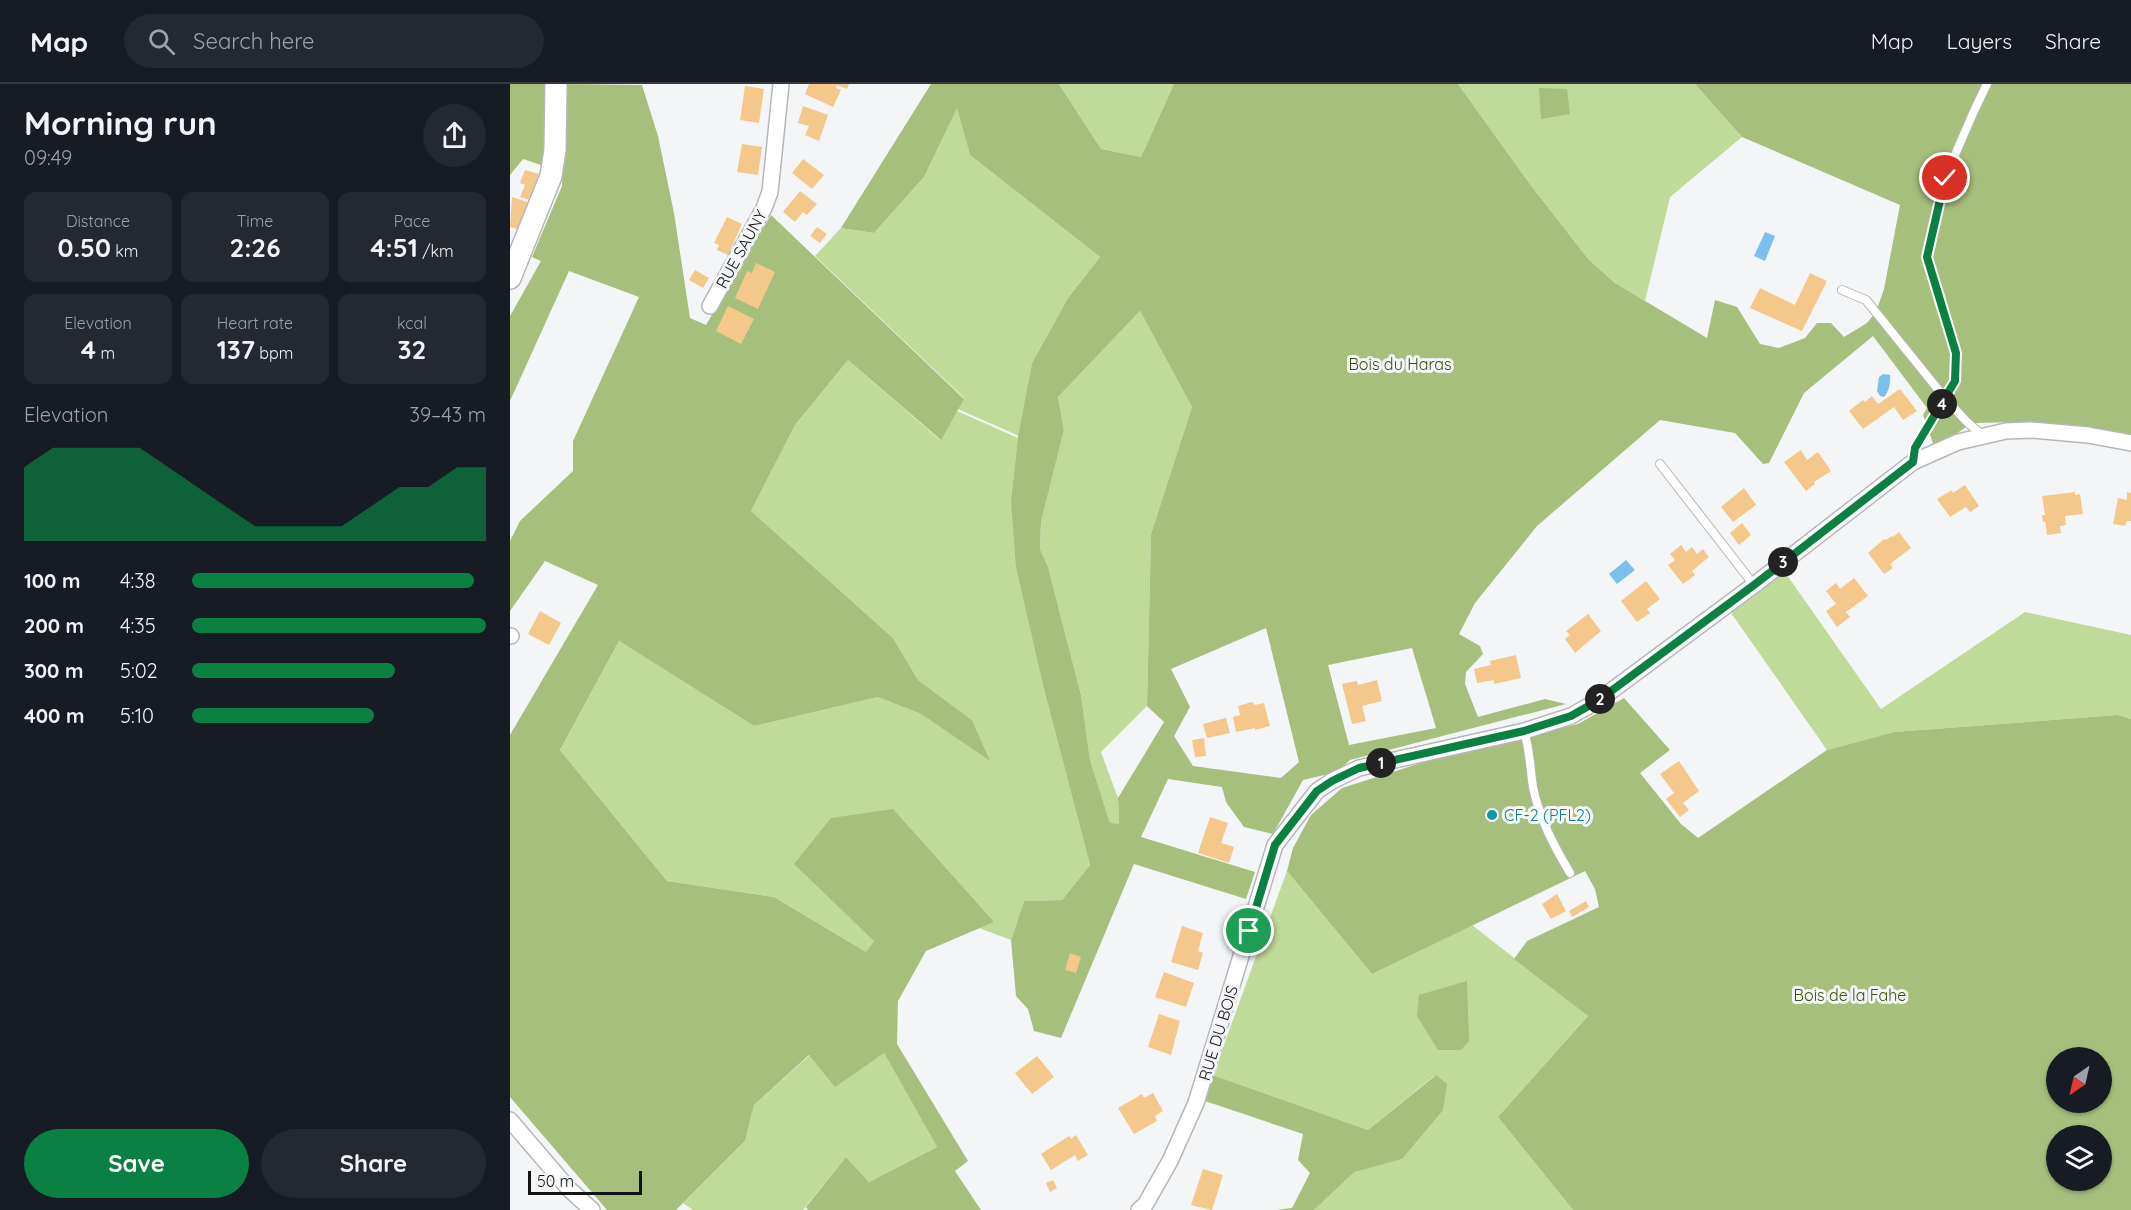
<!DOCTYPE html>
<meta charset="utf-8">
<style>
body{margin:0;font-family:Quicksand,sans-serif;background:#242831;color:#f1f3f6;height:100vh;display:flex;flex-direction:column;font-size:22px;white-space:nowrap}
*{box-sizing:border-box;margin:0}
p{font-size:20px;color:#9ea1a6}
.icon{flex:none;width:33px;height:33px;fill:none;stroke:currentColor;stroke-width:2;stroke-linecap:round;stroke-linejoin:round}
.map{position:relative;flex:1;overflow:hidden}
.panel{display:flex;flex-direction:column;background:#171b24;width:510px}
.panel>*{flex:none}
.needle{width:39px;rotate:214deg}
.fabs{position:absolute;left:1536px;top:963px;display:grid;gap:12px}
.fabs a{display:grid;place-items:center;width:66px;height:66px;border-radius:50%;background:#171b24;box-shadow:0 2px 4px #0004;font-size:30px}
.scale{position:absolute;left:18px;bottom:15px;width:114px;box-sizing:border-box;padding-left:6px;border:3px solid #131314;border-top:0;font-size:16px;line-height:21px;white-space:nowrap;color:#131314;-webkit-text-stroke:4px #f4f5f7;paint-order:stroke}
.pin{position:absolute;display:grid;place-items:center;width:51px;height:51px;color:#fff;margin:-26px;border:3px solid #fff;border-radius:50%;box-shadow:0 2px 6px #0007}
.km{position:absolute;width:30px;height:30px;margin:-15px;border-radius:50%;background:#222;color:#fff;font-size:16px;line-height:30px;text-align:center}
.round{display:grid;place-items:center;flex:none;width:63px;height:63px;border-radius:32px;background:#242831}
.overview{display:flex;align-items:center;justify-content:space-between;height:102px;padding:0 24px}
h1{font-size:33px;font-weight:800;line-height:45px}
.figures{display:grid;grid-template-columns:repeat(3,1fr);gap:9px;height:102px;padding:6px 24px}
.figures div{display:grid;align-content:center;border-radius:12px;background:#242831;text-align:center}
.figures b{font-size:26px;font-weight:800}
.figures small{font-size:16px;font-weight:400}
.figures p{font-size:16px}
.chart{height:168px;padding:12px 24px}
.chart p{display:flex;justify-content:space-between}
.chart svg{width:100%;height:108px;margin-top:6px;fill:#0b8043;opacity:.7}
.button{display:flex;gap:12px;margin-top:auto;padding:12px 24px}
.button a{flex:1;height:69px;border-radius:36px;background:#0b8043;color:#fff;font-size:24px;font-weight:800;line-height:69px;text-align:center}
.button a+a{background:#242831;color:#f1f3f6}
ul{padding:0 24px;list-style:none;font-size:20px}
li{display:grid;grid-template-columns:96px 72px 1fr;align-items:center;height:45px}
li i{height:15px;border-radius:8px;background:#0b8043}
header{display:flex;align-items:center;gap:36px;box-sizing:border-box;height:84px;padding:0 30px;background:#171b24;border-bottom:2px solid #363941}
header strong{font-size:28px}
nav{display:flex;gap:33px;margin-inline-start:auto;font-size:21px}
.search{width:420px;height:54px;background:#242831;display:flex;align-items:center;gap:15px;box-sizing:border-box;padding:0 21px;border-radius:33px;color:#9ea1a6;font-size:22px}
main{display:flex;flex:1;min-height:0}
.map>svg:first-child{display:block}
</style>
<header>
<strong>Map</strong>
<div class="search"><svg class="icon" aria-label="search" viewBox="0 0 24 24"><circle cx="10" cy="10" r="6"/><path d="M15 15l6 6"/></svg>Search here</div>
<nav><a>Map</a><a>Layers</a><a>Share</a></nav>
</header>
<main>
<section class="panel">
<div class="overview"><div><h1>Morning run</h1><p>09:49</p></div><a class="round"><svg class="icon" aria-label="share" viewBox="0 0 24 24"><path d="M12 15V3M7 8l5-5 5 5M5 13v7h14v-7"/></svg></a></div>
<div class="figures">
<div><p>Distance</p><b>0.50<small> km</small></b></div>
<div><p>Time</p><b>2:26</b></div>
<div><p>Pace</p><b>4:51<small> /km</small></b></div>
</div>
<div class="figures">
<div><p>Elevation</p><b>4<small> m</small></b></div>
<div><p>Heart rate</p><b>137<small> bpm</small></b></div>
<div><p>kcal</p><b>32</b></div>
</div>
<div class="chart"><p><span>Elevation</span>39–43 m</p>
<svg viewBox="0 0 160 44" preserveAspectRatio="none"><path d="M0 44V14L10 6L20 6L30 6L40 6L50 14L60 22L70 30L80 38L90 38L100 38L110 38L120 30L130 22L140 22L150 14L160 14V44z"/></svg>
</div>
<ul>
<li><b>100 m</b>4:38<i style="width:96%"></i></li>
<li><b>200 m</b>4:35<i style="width:100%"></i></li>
<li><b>300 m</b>5:02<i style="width:69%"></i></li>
<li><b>400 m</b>5:10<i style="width:62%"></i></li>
</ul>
<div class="button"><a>Save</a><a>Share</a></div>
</section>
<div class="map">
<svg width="1621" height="1126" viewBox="0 0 1621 1126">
<rect width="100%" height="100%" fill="#f4f5f7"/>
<!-- green -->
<path fill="#c0da99" d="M549,0H664L631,73L591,65Z
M948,0H1185L1232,53L1160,113L1135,217L1105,199L1079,176L1022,103Z
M447,23L460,71L590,173L558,214L522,279L509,352L448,325L454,314L305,172L331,144L364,149L414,93Z
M630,227L682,323L641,450L637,622L591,668L608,714L609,741L600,739L580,676L571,611L538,483L530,465L531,438L554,346L548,313Z
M338,276L430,356L447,327L508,354L501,416L535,609L580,781L552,816L514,817L501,856L469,844L484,837L364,857L356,868L264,813L157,797L50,666L109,557L244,642L368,613L411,630L479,676L462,636L408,596L383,554L241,427L285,341Z
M1272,484L1371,625L1515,528L1621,551V635L1608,631L1384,648L1317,666L1219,526Z
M777,787L862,890L962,841L1078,932L988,1033L1063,1126H804L844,1087L892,1075L925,991L858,1046L703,991Z
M374,969L427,1063L359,1098L336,1073L293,1126H183L173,1119L235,1057L244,1021L300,971Z"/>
<!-- forest -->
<path fill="#a6bf7d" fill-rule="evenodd" d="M0,0H37L34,82L13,75L0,91Z
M55,0L132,1L148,52L164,129L180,234L196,241L261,131L454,315L431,356L338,276L285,341L241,427L383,554L408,596L462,636L480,677L411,630L368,613L244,642L109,557L50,666L157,797L264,813L356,868L364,857L284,780L321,734L383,725L484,838L416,867L388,917L387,960L458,1077L445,1087L471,1126H298L296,1123L336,1073L359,1098L427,1063L374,969L325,1003L299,971L244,1021L235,1057L166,1126H97L0,1013V651L88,501L35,477L0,527V457L10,437L63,387V357L129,213L59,187L0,317V232L31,177L22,173L52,102Z
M421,0H549L591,65L631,73L664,0H948L1022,103L1079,176L1105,199L1197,254L1205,216L1227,223L1250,260L1269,264L1295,254L1307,239H1321L1334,253L1357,239L1366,228L1374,205L1390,121L1232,53L1185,0H1621V354L1509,338L1462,339L1433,359L1424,362L1413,331L1417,324L1363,252L1294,309L1259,379L1253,380L1225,349L1150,336L1027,442L965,519L949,550L970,562L973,570L956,588L955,600L968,633L1035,615L1056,620L840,676L827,688L793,696L763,750L734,743L716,718L712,703L658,695L631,753L745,788L736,815L624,780L551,954L524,947L518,925L506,912L501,856L514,817L552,816L580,781L535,609L506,483L501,416L508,353L522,279L558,214L590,173L460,71L447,24L414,93L364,149L331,144ZM630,227L682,323L641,450L637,622L654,638L608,714L609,740L600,739L580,676L571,611L538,483L530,465L531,438L554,346L548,313ZM756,544L789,678L771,694L683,682L664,652L680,623L661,585ZM902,564L926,644L839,661L818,581Z
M1029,4L1057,5L1060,30L1031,35Z
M1114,614L1160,666L1130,689L1171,740L1188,754L1317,666L1384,648L1608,631L1621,635V1126H1063L988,1033L1078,932L1004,875L1017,857L1089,823L1085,805L1075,787L862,890L777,787L783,764L801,731L832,704L933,672L1068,640ZM1546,974H1592V1018H1546ZM1546,1052H1592V1096H1546Z
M957,897L959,957L951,966H928L907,932L909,911Z
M703,991L858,1046L926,991L937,1000L933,1026L892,1075L844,1088L804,1126H767L782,1124L800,1089L788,1076L793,1050L692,1016Z"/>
<!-- water -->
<path fill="#7cbfea" d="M1255,148L1265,152L1255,177L1244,172Z
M1373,290L1380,291C1381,298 1379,307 1374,313L1370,312L1367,307L1369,293Z
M1116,476L1125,486L1107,500L1099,490Z"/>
<!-- building -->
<path fill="#f4c88b" d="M299,0H339L337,5L327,1L326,4L331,6L323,23L295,10Z
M235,2L254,5L249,39L230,36Z
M293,22L318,31L309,57L295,51L299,42L288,39Z
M232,60L252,63L248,91L227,88Z
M293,75L314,91L302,105L282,89Z
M15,86L29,90L20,116L10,113L15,101L10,99Z
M290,107L307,120L297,131L293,128L285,138L273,128Z
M2,113L20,119L10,146L0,143Z
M217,133L232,140L218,171L207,166L209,161L204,159Z
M307,143L317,150L310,159L300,152Z
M246,179L265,188L248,225L225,214L237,187L242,189Z
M185,186L199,194L193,204L179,196Z
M1300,189L1317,197L1292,247L1240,224L1250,204L1285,221Z
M218,222L244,235L231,260L206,247Z
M1390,305L1407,327L1393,336L1384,323L1353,345L1339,327L1353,316L1355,318L1362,312L1368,320Z
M1291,366L1297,376L1308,368L1321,387L1304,398L1305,400L1296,407L1274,378Z
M1455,401L1469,422L1460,428L1456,423L1440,433L1427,415L1442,406L1443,409Z
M1234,404L1246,421L1223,438L1211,423Z
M1565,408V411L1570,410L1573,430L1555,432L1556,441L1550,442L1551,449L1537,451L1535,437L1533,438L1532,431H1535L1532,412Z
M1617,408L1621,409V437H1617L1615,442L1603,440L1608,414L1617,416Z
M1232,439L1241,451L1229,461L1220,449Z
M1389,448L1401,464L1380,480L1383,484L1374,490L1358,469L1374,455L1376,456L1382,452L1383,453Z
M1171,461L1176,468L1182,463L1187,470L1193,465L1199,473L1182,487L1185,491L1173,500L1158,481L1165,476L1160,470Z
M1344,494L1358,512L1336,528L1340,533L1327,543L1316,527L1326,520L1316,507L1326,499L1330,505Z
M1136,497L1150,515L1137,525L1140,529L1127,538L1111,517Z
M30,527L51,539L39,561L18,550Z
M1078,530L1091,547L1065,569L1055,555L1060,551L1056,547Z
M1006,571L1011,594L984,600V596L967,599L964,585L981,581L980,577Z
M867,596L872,617L852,622L856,637L842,640L832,600L847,597L848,601Z
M742,618L745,621L754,619L760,642L745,646V644L726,648L723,633L730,631L728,622Z
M716,634L720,649L697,654L693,640Z
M694,654L696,672L685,673L682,656Z
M1169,677L1189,707L1173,719L1179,726L1170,733L1156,715L1164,709L1150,690Z
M977,726H988L987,736H977Z
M700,733L718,739L711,759L724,763L719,779L688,769Z
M1047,810L1056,827L1041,835L1032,820Z
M1076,817L1079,823L1062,833L1059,827Z
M672,842L693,849L688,867L693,869L688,886L661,878Z
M560,869L571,873L566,889L555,886Z
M654,888L684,899L676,923L645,913Z
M649,930L670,937L661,971L638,963Z
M527,972L544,993L522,1010L505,989Z
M643,1009L653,1027L645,1032L647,1037L624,1050L608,1024L632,1010L634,1014Z
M566,1051L578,1071L568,1077L565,1071L541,1086L531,1070L559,1052L561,1055Z
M693,1085L713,1091L702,1126L681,1121Z
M543,1096L547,1104L540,1108L536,1099Z"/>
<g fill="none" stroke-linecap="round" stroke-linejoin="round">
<!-- lane casing -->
<g stroke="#b6b7b9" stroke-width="10">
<path id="lane" d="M1332,206L1356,216L1435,314L1456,337L1472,351
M1403,378L1405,364L1445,298L1446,269L1417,173L1422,147L1435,94L1464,27L1477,0
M1150,380L1244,501
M1014,647C1020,666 1020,684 1023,703C1029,734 1044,762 1060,789"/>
</g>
<!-- street casing -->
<g stroke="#b6b7b9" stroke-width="18">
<path id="street" d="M200,222L254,124L260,108L271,0
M0,552H1
M0,1036L59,1105L82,1126
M629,1126L635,1121L660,1077L686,1019L765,761L807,707L822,697L849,684L1014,647L1061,632L1089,616L1244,501L1403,378L1448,358L1496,347L1521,346L1578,351L1621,359"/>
</g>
<!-- secondary casing -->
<g stroke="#b6b7b9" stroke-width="24">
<path id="secondary" d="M0,194L41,92L45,66L46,0"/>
</g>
<!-- lane -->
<use href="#lane" stroke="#fff" stroke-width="8"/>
<!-- street -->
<use href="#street" stroke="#fff" stroke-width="15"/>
<!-- secondary -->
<use href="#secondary" stroke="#fff" stroke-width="21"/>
</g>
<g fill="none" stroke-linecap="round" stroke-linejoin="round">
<!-- route casing -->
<g stroke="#fff" stroke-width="12">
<path id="route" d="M739,847L765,761L807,707L822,697L849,684L1014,647L1061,632L1089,616L1244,501L1403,378L1405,364L1445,297L1446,269L1417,173L1435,94"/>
</g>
<!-- route -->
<use href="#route" stroke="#0b8043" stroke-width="8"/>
</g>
<!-- markers -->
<circle fill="#0f9aa8" stroke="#f4f5f7" stroke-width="2" cx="982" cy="731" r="6"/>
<g text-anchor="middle" stroke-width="6" stroke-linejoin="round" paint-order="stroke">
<!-- street labels -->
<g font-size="16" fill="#131314" stroke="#f4f5f7">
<text transform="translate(231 165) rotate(-61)" y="6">RUE SAUNY</text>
<text transform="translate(708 949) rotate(-73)" y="6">RUE DU BOIS</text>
</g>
<!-- park labels -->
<g font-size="16" fill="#3c5107" stroke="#f4f5f7">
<text x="890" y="286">Bois du Haras</text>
<text x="1340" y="917">Bois de la Fahe</text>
</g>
<!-- culture labels -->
<g font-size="16" fill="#0d838f" stroke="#f4f5f7" text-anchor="start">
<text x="994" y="737">CF-2 (PFL2)</text>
</g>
</g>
</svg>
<div class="fabs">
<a><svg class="needle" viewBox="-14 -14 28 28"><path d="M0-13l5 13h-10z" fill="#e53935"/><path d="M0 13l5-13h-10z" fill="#9ea1a6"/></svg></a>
<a><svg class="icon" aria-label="layers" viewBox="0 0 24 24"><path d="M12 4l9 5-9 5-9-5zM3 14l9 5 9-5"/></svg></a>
</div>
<div class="scale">50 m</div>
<div class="pin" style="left:739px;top:847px;background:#1e9e55"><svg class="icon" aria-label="arrive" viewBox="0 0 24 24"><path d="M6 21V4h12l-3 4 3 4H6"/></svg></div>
<div class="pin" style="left:1435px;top:94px;background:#d93025"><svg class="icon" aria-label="check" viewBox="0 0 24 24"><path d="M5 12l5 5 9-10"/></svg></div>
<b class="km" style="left:871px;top:679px">1</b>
<b class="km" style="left:1090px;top:615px">2</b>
<b class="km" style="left:1273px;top:478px">3</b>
<b class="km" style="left:1432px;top:320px">4</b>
</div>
</main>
